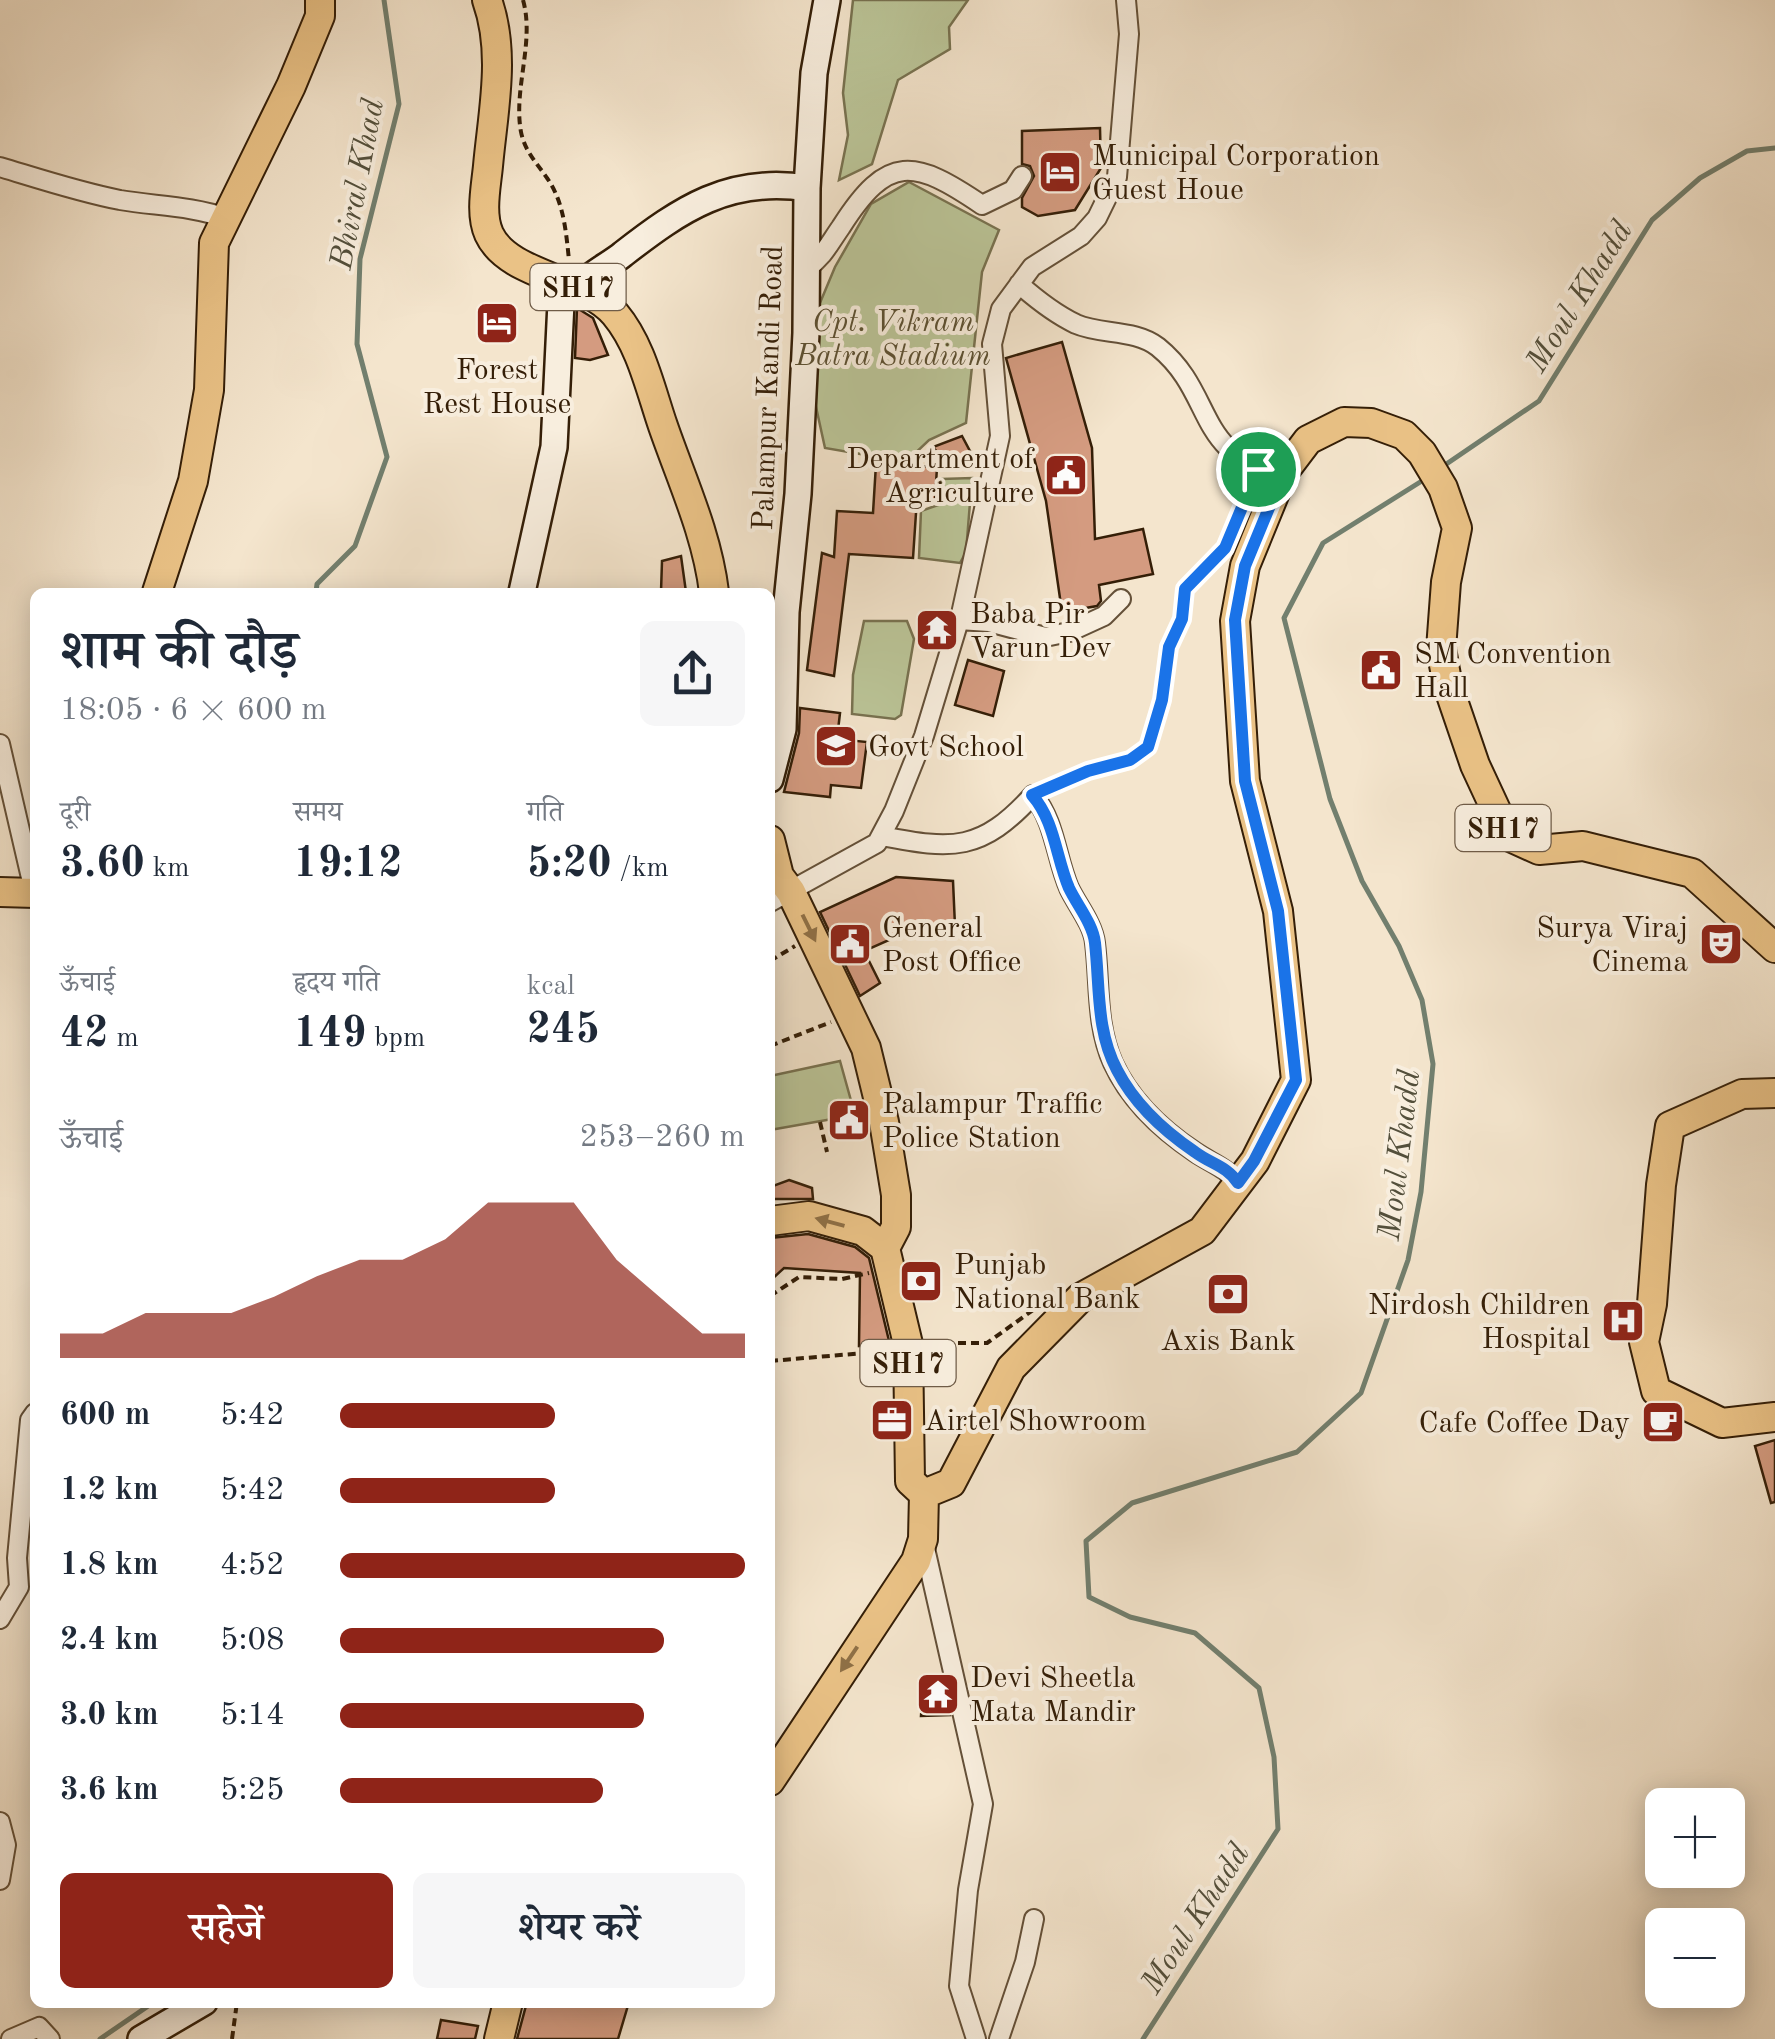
<!DOCTYPE html>
<html lang="hi">
<meta charset="utf-8">
<style>
body{margin:0;font-family:"Old Standard TT","Noto Serif Devanagari",serif;background:#f6f6f7;color:#1f2937;height:100vh;display:flex;flex-direction:column;font-size:38px;white-space:nowrap}
*{box-sizing:border-box;margin:0}
p{font-size:32px;color:#747a83}
.icon{flex:none;width:55px;height:55px;fill:none;stroke:currentColor;stroke-width:2;stroke-linecap:round;stroke-linejoin:round}
.map{position:relative;flex:1;overflow:hidden}
.side{position:absolute;left:30px;top:588px;width:745px;height:1420px;display:flex;flex-direction:column;background:#fff;border-radius:15px;box-shadow:0 5px 25px #0003}
.side>*{flex:none}
.controls{position:absolute;left:1645px;top:1788px;display:grid;gap:20px}
.controls a{display:grid;place-items:center;width:100px;height:100px;border-radius:15px;background:#fff;box-shadow:0 5px 25px #0003;font-size:50px}
.pin{position:absolute;display:grid;place-items:center;width:85px;height:85px;color:#fff;margin:-42px;border:5px solid #fff;border-radius:50%;box-shadow:0 2px 10px #0007}
.round{display:grid;place-items:center;flex:none;width:105px;height:105px;border-radius:15px;background:#f6f6f7}
.head{display:flex;align-items:center;justify-content:space-between;height:170px;padding:0 30px}
h1{font-size:55px;font-weight:600;line-height:75px}
.metrics{display:grid;grid-template-columns:repeat(3,1fr);gap:15px;height:170px;padding:10px 30px}
.metrics div{display:grid;align-content:center}
.metrics b{font-size:42px;font-weight:600}
.metrics small{font-size:28px;font-weight:400}
.metrics p{font-size:28px}
.chart{height:280px;padding:20px 30px}
.chart p{display:flex;justify-content:space-between}
.chart svg{width:100%;height:180px;margin-top:10px;fill:#8f2418;opacity:.7}
.primary-button{display:flex;gap:20px;margin-top:auto;padding:20px 30px}
.primary-button a{flex:1;height:115px;border-radius:15px;background:#8f2418;color:#fff;font-size:40px;font-weight:600;line-height:115px;text-align:center}
.primary-button a+a{background:#f6f6f7;color:#1f2937}
ul{padding:0 30px;list-style:none;font-size:32px}
li{display:grid;grid-template-columns:160px 120px 1fr;align-items:center;height:75px}
li i{height:25px;border-radius:12px;background:#8f2418}
.map>svg:first-child{display:block}
</style>
<div class="map">
<svg width="1775" height="2039" viewBox="0 0 1775 2039">
<rect width="100%" height="100%" fill="#f4e5cd"/>
<filter id="stains"><feTurbulence type="fractalNoise" baseFrequency=".002" numOctaves="4"/><feColorMatrix values="0 0 0 0 .2 0 0 0 0 .09 0 0 0 0 .02 0 0 0 .5 -.17"/></filter>
<radialGradient id="worn" r=".72"><stop offset=".6" stop-color="#630" stop-opacity="0"/><stop offset="1" stop-color="#630" stop-opacity=".3"/></radialGradient>
<!-- green -->
<path fill="#bbc598" stroke="#787250" stroke-width="2.5" d="M853,0H968L949,27L950,49L898,80L872,164L839,180L848,135L843,93Z
M909,182L999,230L982,272L966,423L929,440L906,462L825,448L811,384L812,322L835,267L871,204Z
M972,478L966,552L960,563L919,558L921,511L938,505L942,479Z
M864,621H907L914,639L901,715L895,719L852,714L853,675Z
M840,1061L855,1115L770,1130V1076Z"/>
<g fill="none" stroke-linecap="round" stroke-linejoin="round">
<!-- stream -->
<path stroke="#727f6e" stroke-width="5" d="M1442,467L1539,401L1652,220L1700,178L1747,151L1775,148
M316,592L317,584L355,546L387,457L357,344L360,259L399,104L384,0
M100,2039L154,2002
M1143,2039L1278,1829L1274,1757L1259,1688L1195,1633L1130,1617L1089,1597L1086,1541L1132,1503L1297,1452L1361,1393L1408,1260L1421,1192L1433,1064L1422,1000L1399,946L1362,881L1330,799L1284,618L1323,543L1425,479"/>
</g>
<!-- building -->
<path fill="#d49b80" stroke="#341e07" stroke-width="2.5" d="M1100,128L1101,168L1075,210L1038,216L1022,207V198L1034,176L1030,166L1022,164V131Z
M577,308L593,318L608,355L590,360L575,358Z
M1062,342L1092,448L1095,539L1143,529L1153,574L1099,585L1101,601L1097,606L1062,612L1046,501L1006,358Z
M962,436L971,453L947,464L933,447Z
M876,464L937,467L935,500L917,498L913,558L849,554L834,676L807,670L822,553L834,557L837,511L873,513Z
M681,556L686,592H661L662,561Z
M968,660L1004,671L993,716L955,705Z
M800,708L840,713L837,739L867,742L861,788L831,785L830,797L784,792L799,733Z
M896,877L953,881L955,926L918,927L864,951L880,983L860,996L820,912Z
M789,1180L812,1188L813,1199H770V1187Z
M808,1234L855,1247L869,1258L891,1349L859,1346L860,1273L784,1268L770,1281V1238Z
M1775,1440V1502L1771,1503L1755,1446Z
M923,1687H944L950,1715L921,1716Z
M527,2002H629L618,2039H517Z
M441,2020L478,2026L475,2039H437Z"/>
<g fill="none" stroke-linecap="round" stroke-linejoin="round">
<!-- street casing -->
<g stroke="#645038" stroke-width="22">
<path id="street" d="M0,167C40,179 79,192 120,200C156,206 192,206 226,218
M806,269C824,256 829,244 841,227C888,153 914,159 982,205L1013,190L1022,176
M1019,284C1036,299 1055,314 1076,324C1101,335 1135,329 1158,347C1216,394 1194,457 1283,473
M959,620L989,622L1045,637L1069,632L1104,616L1121,599
M0,744L35,895
M882,836C953,850 981,852 1033,795C1055,821 1056,858 1069,888C1077,905 1093,924 1095,943C1100,984 1096,1026 1113,1063C1130,1100 1162,1130 1195,1152C1211,1163 1226,1167 1238,1183
M770,902L877,843L894,811L924,736L961,614L1000,436L992,344L1001,309L1032,267L1081,236L1097,218L1117,177L1129,34L1126,0
M924,1544L983,1804L968,1890L959,1986L976,2039
M0,1619L19,1587L17,1558L30,1420L35,1413
M0,1822L6,1845L0,1880
M11,2039L39,2027L50,2039
M999,2039L1025,1962L1034,1919"/>
</g>
<!-- secondary casing -->
<g stroke="#341e07" stroke-width="30">
<path id="secondary" d="M580,288C589,274 610,265 623,254C681,209 729,176 807,188
M522,592L554,447L562,282
M770,779L783,729L786,612L798,494L806,333L807,188L814,73L827,0
M141,2039L204,2002"/>
</g>
<!-- primary casing -->
<g stroke="#341e07" stroke-width="32">
<path id="primary" d="M487,0C506,53 493,111 488,166C486,187 480,214 489,234C508,276 585,278 615,314C641,345 650,388 663,426C682,481 707,534 714,592
M157,592L193,481L209,390L214,243L291,86L320,16V0
M770,840L779,876L791,892L866,1048L884,1122L896,1195V1227L885,1248
M0,892L35,893
M1775,1093L1742,1094L1670,1126L1661,1185L1652,1304L1644,1342L1656,1391L1722,1423L1775,1417
M770,1221L809,1216L863,1231L885,1248L908,1344L910,1481L924,1494L951,1483L1011,1368L1080,1298L1202,1231L1255,1161L1296,1080L1278,911L1245,781L1235,621L1245,566L1283,473L1308,440L1344,422L1371,423L1404,435L1422,453L1443,488L1457,528L1446,582L1441,649L1448,686L1475,765L1508,836L1539,850L1583,846L1692,873L1775,948
M770,1781L916,1561L923,1539L924,1494
M499,2039L508,2002"/>
</g>
<!-- path -->
<path stroke="#341e07" stroke-width="4" stroke-dasharray="8 5" stroke-linecap="butt" d="M523,0C535,42 513,89 521,132C525,152 537,163 547,178C564,202 566,232 569,260
M1236,523L1252,481
M1050,786L1130,761L1148,747L1162,700L1169,647L1182,619L1185,589L1229,541
M770,961L795,946
M770,1046L831,1022
M820,1122L827,1152
M770,1296L799,1277L842,1279L869,1273
M932,1343H987L1040,1305
M770,1361L864,1353L888,1355
M232,2039L237,2002"/>
<!-- street -->
<use href="#street" stroke="#f8eede" stroke-width="18"/>
<!-- secondary -->
<use href="#secondary" stroke="#f8eede" stroke-width="25"/>
<!-- primary -->
<use href="#primary" stroke="#eac286" stroke-width="28"/>
</g>
<!-- one-way arrows -->
<defs><path id="oneway-solid" d="M-6-.8H1V-3.2L6.5 0L1 3.2V.8H-6Z" transform="scale(2.5)"/></defs>
<g fill="#8f7046">
<use href="#oneway-solid" transform="translate(809 928) rotate(64)"/>
<use href="#oneway-solid" transform="translate(830 1222) rotate(-165)"/>
<use href="#oneway-solid" transform="translate(849 1659) rotate(124)"/>
</g>
<g fill="none" stroke-linecap="round" stroke-linejoin="round">
<!-- route casing -->
<g stroke="#fff" stroke-width="20">
<path id="route" d="M1258,469L1283,474L1245,566L1235,620L1245,781L1278,911L1296,1080L1254,1161L1238,1183C1227,1166 1211,1164 1195,1152C1164,1131 1134,1103 1117,1070C1096,1031 1100,987 1095,943C1093,924 1077,905 1069,888C1056,858 1055,821 1032,795L1088,771L1130,760L1148,747L1162,700L1169,647L1182,619L1185,589L1225,548Z"/>
</g>
<!-- route -->
<use href="#route" stroke="#1a73e8" stroke-width="12"/>
</g>
<!-- icons -->
<defs>
<g id="hotel-square" transform="scale(2.25)"><rect x="-9" y="-9" width="18" height="18" rx="4" fill="#8f2418" stroke="#f8eede"/><path d="M-6-4.5h1.5V1H6V5H4.5V3h-9V5H-6ZM-4 0a1.8 1.8 0 1 1 3.6 0ZM.5 0V-2.5h3Q6-2.5 6 0Z" fill="#fff"/></g>
<g id="civic-square" transform="scale(2.25)"><rect x="-9" y="-9" width="18" height="18" rx="4" fill="#8f2418" stroke="#f8eede"/><path d="M-.6-6.5H3V-4.5H.6V-3L4-1V1h2V6H-6V1h2V-1L-.6-3ZM-1.2 2.5V6h2.4V2.5Z" fill="#fff"/></g>
<g id="temple-square" transform="scale(2.25)"><rect x="-9" y="-9" width="18" height="18" rx="4" fill="#8f2418" stroke="#f8eede"/><path d="M0-6L5-2H3V0L6.5 2.5H4V6H1.5V3h-3V6H-4V2.5H-6.5L-3 0V-2H-5Z" fill="#fff"/></g>
<g id="school-square" transform="scale(2.25)"><rect x="-9" y="-9" width="18" height="18" rx="4" fill="#8f2418" stroke="#f8eede"/><path d="M0-5L7-2L0 1L-7-2ZM-4 1L0 2.5L4 1V4Q0 6-4 4Z" fill="#fff"/></g>
<g id="theatre-square" transform="scale(2.25)"><rect x="-9" y="-9" width="18" height="18" rx="4" fill="#8f2418" stroke="#f8eede"/><path d="M-5-5.5Q0-4 5-5.5V0Q5 5 0 6Q-5 5-5 0ZM-3.3-2.5H-1v1.5H-3.3ZM1-2.5H3.3v1.5H1ZM-2.8 1Q0 5.5 2.8 1Z" fill="#fff"/></g>
<g id="bank-square" transform="scale(2.25)"><rect x="-9" y="-9" width="18" height="18" rx="4" fill="#8f2418" stroke="#f8eede"/><path d="M-6-4H6V4H-6ZM0-2.3a2.3 2.3 0 1 0 0 4.6a2.3 2.3 0 1 0 0-4.6Z" fill="#fff"/></g>
<g id="hospital-square" transform="scale(2.25)"><rect x="-9" y="-9" width="18" height="18" rx="4" fill="#8f2418" stroke="#f8eede"/><path d="M-5-5h3v3.5h4V-5h3V5h-3V1.5h-4V5h-3Z" fill="#fff"/></g>
<g id="office-square" transform="scale(2.25)"><rect x="-9" y="-9" width="18" height="18" rx="4" fill="#8f2418" stroke="#f8eede"/><path d="M-6-3h4V-5.5h4V-3h4V5H-6ZM-1-4.5V-3h2v-1.5ZM-6 0V1H6V0Z" fill="#fff"/></g>
<g id="cafe-square" transform="scale(2.25)"><rect x="-9" y="-9" width="18" height="18" rx="4" fill="#8f2418" stroke="#f8eede"/><path d="M-5.5-4.5H6V0H3Q3 3.5 0 3.5H-2.5Q-5.5 3.5-5.5 0ZM3-3.2v2h1.7v-2ZM-6 4.5H4V6H-6Z" fill="#fff"/></g>
</defs>
<g fill-rule="evenodd">
<use href="#hotel-square" x="1060" y="172"/>
<use href="#hotel-square" x="497" y="323"/>
<use href="#civic-square" x="1066" y="475"/>
<use href="#temple-square" x="937" y="630"/>
<use href="#civic-square" x="1381" y="670"/>
<use href="#school-square" x="836" y="746"/>
<use href="#civic-square" x="850" y="944"/>
<use href="#theatre-square" x="1721" y="944"/>
<use href="#civic-square" x="849" y="1120"/>
<use href="#bank-square" x="921" y="1281"/>
<use href="#bank-square" x="1228" y="1294"/>
<use href="#hospital-square" x="1623" y="1321"/>
<use href="#office-square" x="892" y="1420"/>
<use href="#cafe-square" x="1663" y="1422"/>
<use href="#temple-square" x="938" y="1694"/>
</g>
<g text-anchor="middle" stroke-width="8" stroke-linejoin="round" paint-order="stroke">
<!-- shield labels -->
<g fill="#f8eede" stroke="#6f5c48" stroke-width="2.5">
<rect x="530.5" y="264" width="95" height="46" rx="8"/>
<rect x="1455.5" y="805" width="95" height="46" rx="8"/>
<rect x="860.5" y="1340" width="95" height="46" rx="8"/>
</g>
<g font-size="28" font-weight="bold" fill="#341e07">
<text x="578" y="297">SH17</text>
<text x="1503" y="838">SH17</text>
<text x="908" y="1373">SH17</text>
</g>
<!-- poi labels -->
<g font-size="30" fill="#341e07" stroke="#f8eede" text-anchor="start">
<text x="1092" y="165">Municipal Corporation<tspan x="1092" dy="34">Guest Houe</tspan></text>
<text x="497" y="379" text-anchor="middle">Forest<tspan x="497" dy="34">Rest House</tspan></text>
<text x="1034" y="468" text-anchor="end">Department of<tspan x="1034" dy="34">Agriculture</tspan></text>
<text x="970" y="623">Baba Pir<tspan x="970" dy="34">Varun Dev</tspan></text>
<text x="1414" y="663">SM Convention<tspan x="1414" dy="34">Hall</tspan></text>
<text x="868" y="756">Govt School</text>
<text x="882" y="937">General<tspan x="882" dy="34">Post Office</tspan></text>
<text x="1688" y="937" text-anchor="end">Surya Viraj<tspan x="1688" dy="34">Cinema</tspan></text>
<text x="882" y="1113">Palampur Traffic<tspan x="882" dy="34">Police Station</tspan></text>
<text x="954" y="1274">Punjab<tspan x="954" dy="34">National Bank</tspan></text>
<text x="1590" y="1314" text-anchor="end">Nirdosh Children<tspan x="1590" dy="34">Hospital</tspan></text>
<text x="1228" y="1350" text-anchor="middle">Axis Bank</text>
<text x="924" y="1430">Airtel Showroom</text>
<text x="1630" y="1432" text-anchor="end">Cafe Coffee Day</text>
<text x="970" y="1687">Devi Sheetla<tspan x="970" dy="34">Mata Mandir</tspan></text>
</g>
<!-- park labels -->
<g font-size="30" font-style="italic" fill="#5c5032" stroke="#f8eede">
<text x="893" y="331">Cpt. Vikram<tspan x="893" dy="34">Batra Stadium</tspan></text>
</g>
<!-- street labels -->
<g font-size="30" fill="#341e07" stroke="#f8eede">
<text transform="translate(767 388) rotate(-88)" y="10">Palampur Kandi Road</text>
</g>
<!-- water labels -->
<g font-size="32" font-style="italic" fill="#534f3b" stroke="#f8eede">
<text transform="translate(356 184) rotate(-79)" y="11">Bhiral Khad</text>
<text transform="translate(1578 296) rotate(-58)" y="11">Moul Khadd</text>
<text transform="translate(1398 1155) rotate(-83)" y="11">Moul Khadd</text>
<text transform="translate(1194 1918) rotate(-57)" y="11">Moul Khadd</text>
</g>
</g>
<rect width="100%" height="100%" filter="url(#stains)"/>
<rect width="100%" height="100%" fill="url(#worn)"/>
</svg>
<div class="controls">
<a>+</a>
<a>−</a>
</div>
<div class="pin" style="left:1258px;top:469px;background:#1e9e55"><svg class="icon" aria-label="arrive" viewBox="0 0 24 24"><path d="M6 21V4h12l-3 4 3 4H6"/></svg></div>
<section class="side">
<div class="head"><div><h1>शाम की दौड़</h1><p>18:05 · 6 × 600 m</p></div><a class="round"><svg class="icon" aria-label="share" viewBox="0 0 24 24"><path d="M12 15V3M7 8l5-5 5 5M5 13v7h14v-7"/></svg></a></div>
<div class="metrics">
<div><p>दूरी</p><b>3.60<small> km</small></b></div>
<div><p>समय</p><b>19:12</b></div>
<div><p>गति</p><b>5:20<small> /km</small></b></div>
</div>
<div class="metrics">
<div><p>ऊँचाई</p><b>42<small> m</small></b></div>
<div><p>हृदय गति</p><b>149<small> bpm</small></b></div>
<div><p>kcal</p><b>245</b></div>
</div>
<div class="chart"><p><span>ऊँचाई</span>253–260 m</p>
<svg viewBox="0 0 160 44" preserveAspectRatio="none"><path d="M0 44V38L10 38L20 33L30 33L40 33L50 29L60 24L70 20L80 20L90 15L100 6L110 6L120 6L130 20L140 29L150 38L160 38V44z"/></svg>
</div>
<ul>
<li><b>600 m</b>5:42<i style="width:53%"></i></li>
<li><b>1.2 km</b>5:42<i style="width:53%"></i></li>
<li><b>1.8 km</b>4:52<i style="width:100%"></i></li>
<li><b>2.4 km</b>5:08<i style="width:80%"></i></li>
<li><b>3.0 km</b>5:14<i style="width:75%"></i></li>
<li><b>3.6 km</b>5:25<i style="width:65%"></i></li>
</ul>
<div class="primary-button"><a>सहेजें</a><a>शेयर करें</a></div>
</section>
</div>
